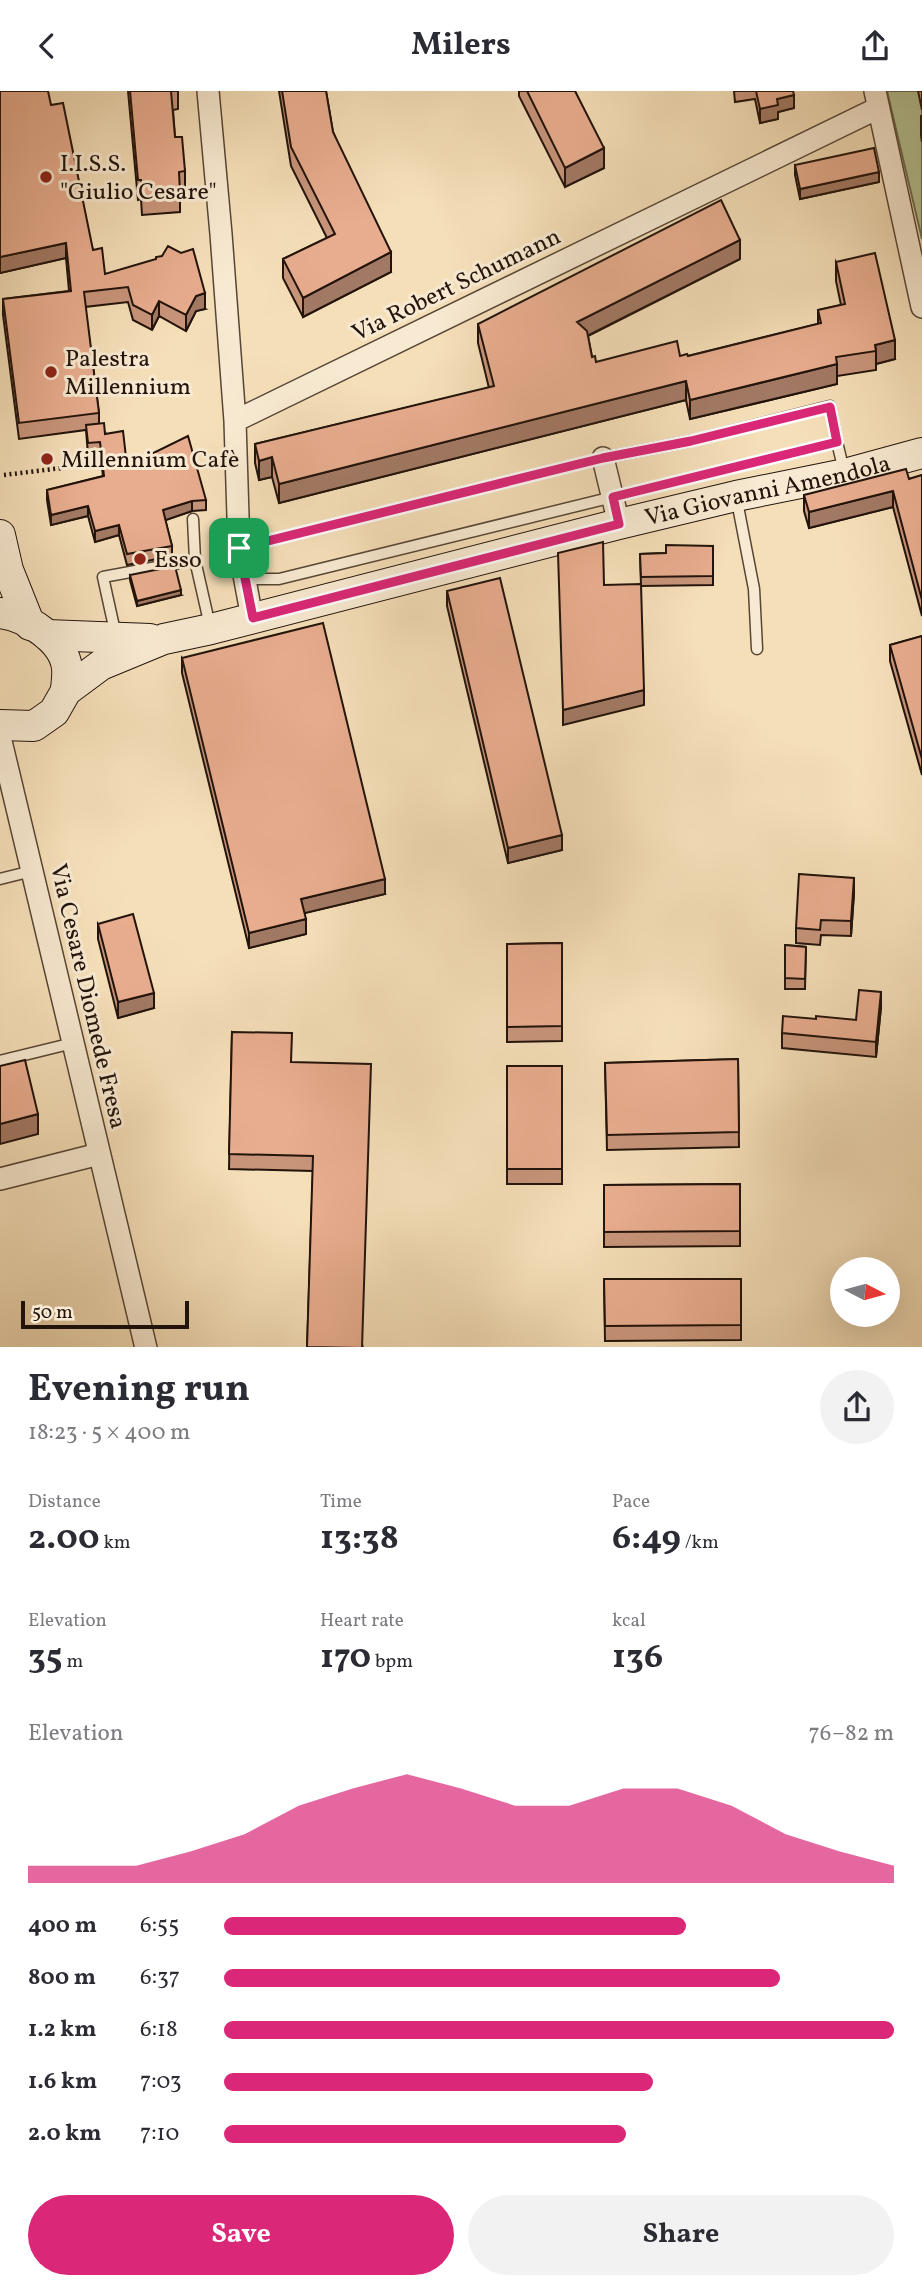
<!DOCTYPE html>
<meta charset="utf-8">
<style>
body{margin:0;font-family:Vollkorn,serif;background:#f2f2f3;color:#2b2b33;height:100vh;display:flex;flex-direction:column;font-size:26px;white-space:nowrap}
*{box-sizing:border-box;margin:0}
p{font-size:23px;color:#7c7c81}
.icon{flex:none;width:38px;height:38px;fill:none;stroke:currentColor;stroke-width:2;stroke-linecap:round;stroke-linejoin:round}
.map{position:relative;height:1256px;overflow:hidden}
.side{display:flex;flex-direction:column;background:#fff;flex:1}
.side>*{flex:none}
.needle{width:46px;rotate:96deg}
.tools{position:absolute;left:830px;top:1166px;display:grid;gap:14px}
.tools a{display:grid;place-items:center;width:70px;height:70px;border-radius:50%;background:#fff;box-shadow:0 7px 28px #0002;font-size:35px}
.scale{position:absolute;left:21px;bottom:18px;width:168px;box-sizing:border-box;padding-left:7px;border:4px solid #22130b;border-top:0;font-size:19px;line-height:24px;white-space:nowrap;color:#22130b;-webkit-text-stroke:5px #f8ead2;paint-order:stroke}
.pin{position:absolute;display:grid;place-items:center;width:60px;height:60px;color:#fff;margin:-30px;border-radius:14px;box-shadow:0 4px 10px #0006}
.round{display:grid;place-items:center;flex:none;width:74px;height:74px;border-radius:37px;background:#f2f2f3}
.summary{display:flex;align-items:center;justify-content:space-between;height:119px;padding:0 28px}
h1{font-size:38px;font-weight:700;line-height:52px}
.figures{display:grid;grid-template-columns:repeat(3,1fr);gap:10px;height:119px;padding:7px 28px}
.figures div{display:grid;align-content:center}
.figures b{font-size:35px;font-weight:700}
.figures small{font-size:19px;font-weight:400}
.figures p{font-size:19px}
.chart{height:196px;padding:14px 28px}
.chart p{display:flex;justify-content:space-between}
.chart svg{width:100%;height:126px;margin-top:7px;fill:#db2777;opacity:.7}
.button{display:flex;gap:14px;margin-top:auto;padding:14px 28px}
.button a{flex:1;height:80px;border-radius:42px;background:#db2777;color:#fff;font-size:28px;font-weight:700;line-height:80px;text-align:center}
.button a+a{background:#f2f2f3;color:#2b2b33}
ul{padding:0 28px;list-style:none;font-size:23px}
li{display:grid;grid-template-columns:112px 84px 1fr;align-items:center;height:52px}
li i{height:18px;border-radius:9px;background:#db2777}
header{display:flex;justify-content:space-between;align-items:center;height:91px;padding:0 28px;background:#fff;font-size:32px;font-weight:700}
.map>svg:first-child{display:block}
</style>
<header><svg class="icon" aria-label="back" viewBox="0 0 24 24"><path d="M15 5l-7 7 7 7"/></svg>Milers<svg class="icon" aria-label="share" viewBox="0 0 24 24"><path d="M12 15V3M7 8l5-5 5 5M5 13v7h14v-7"/></svg></header>
<div class="map">
<svg width="922" height="1257" viewBox="0 0 922 1257">
<rect width="100%" height="100%" fill="#f5dfb9"/>
<filter id="stains"><feTurbulence type="fractalNoise" baseFrequency=".00286" numOctaves="4"/><feColorMatrix values="0 0 0 0 .2 0 0 0 0 .09 0 0 0 0 .02 0 0 0 .5 -.17"/></filter>
<radialGradient id="worn" r=".72"><stop offset=".6" stop-color="#630" stop-opacity="0"/><stop offset="1" stop-color="#630" stop-opacity=".3"/></radialGradient>
<!-- green -->
<path fill="#b5c395" stroke="#6c6b50" stroke-width="2" d="M887,0H922V148Z"/>
<g fill="none" stroke-linecap="round" stroke-linejoin="round">
<!-- service casing -->
<g stroke="#574636" stroke-width="13">
<path id="service" d="M736,405L754,498L757,558
M193,428L195,469
M239,457L603,367L691,350L830,315L837,351
M244,488H279L837,351L844,380
M116,545L103,486L195,469L210,535
M0,788L32,780
M0,970L73,952"/>
</g>
<!-- minor casing -->
<g stroke="#574636" stroke-width="24">
<path id="minor" d="M208,0L221,143L235,330
M875,0L922,216
M603,367L619,433
M252,527L239,457L235,330L878,17
M0,646L146,1257
M0,1088L99,1063"/>
</g>
<!-- secondary casing -->
<g stroke="#22130b" stroke-width="32">
<g id="secondary">
<path d="M0,444L8,479L30,534"/>
<path d="M0,522C26,525 64,549 67,577C68,585 66,593 66,600"/>
<path d="M47,544L150,548"/>
<path id="s1" d="M0,634L34,635L54,621L66,600L101,574L164,548L211,538L619,433L736,405L845,383L922,362"/>
</g>
</g>
<!-- path -->
<path stroke="#22130b" stroke-width="4.5" stroke-dasharray="2 3.5" stroke-linecap="butt" d="M4,384L95,373"/>
<!-- service -->
<use href="#service" stroke="#f8ead2" stroke-width="10"/>
<!-- minor -->
<use href="#minor" stroke="#f8ead2" stroke-width="21"/>
<!-- secondary -->
<use href="#secondary" stroke="#f8ead2" stroke-width="30"/>
</g>
<!-- wall -->
<path fill="#c8957b" stroke="#22130b" stroke-width="2" d="M0,0L51,14L93,159L105,183L205,218L196,220L186,240L159,225L152,239L133,229L128,211L85,216L99,322V332L127,375L206,409V419L192,420L165,429L172,455V465L127,474L119,444L95,451L88,425L51,434L47,409V399L103,385L100,361L88,363L86,339L19,348L3,224V208L69,200L66,167L0,182Z
M128,0H178V18L173,19L175,46L185,80V99L180,100V121L142,124L141,108L138,109Z
M279,0H326L333,41L391,181L303,226L283,187V168L327,147L291,75Z
M519,0H575L604,77L565,96L519,5Z
M734,0H793L794,17L778,21V28L760,32L755,8L735,11Z
M918,0H922V19Z
M921,25H922V51L921,45Z
M795,74L879,91L800,108L795,84Z
M740,168L588,245L592,266L596,271L680,265H688L818,233V219L841,214L836,190V171L895,268L876,273V279L837,285V293L690,328L686,309L279,412L272,386L259,389L255,372V353L489,297L478,252V233Z
M922,384V525L893,416L809,437L804,420V404L909,388Z
M713,455V494L641,495L640,463L666,462Z
M130,484L181,504L137,515L130,489Z
M447,500L562,759L508,772L447,515Z
M922,545V684L890,570V554Z
M182,567L385,803L304,822L306,843L249,857L182,582Z
M854,802L851,845L821,844L820,854L796,852V837Z
M98,833L154,917L118,927L98,848Z
M562,852V950L507,951V853Z
M785,854L806,856L805,898H785Z
M881,916L876,966L782,957V942L816,928L856,929Z
M232,941L291,971L363,1257H307L313,1080L229,1078Z
M738,968L739,1056L607,1059L605,972Z
M507,975H562V1093H507Z
M740,1093V1155L604,1156V1094Z
M604,1188H741V1249L605,1250Z"/>
<!-- shaded-wall -->
<path fill="#a27964" stroke="#22130b" stroke-width="2" d="M794,4V17L778,21V28L760,32V18L777,8Z
M604,57V77L565,96V77Z
M879,81V91L800,108V98Z
M740,149V168L577,250V231Z
M66,152V167L0,182V166Z
M391,161V181L303,226V207Z
M205,202V218L196,220L186,240V224L196,205Z
M159,210V225L152,239V224Z
M895,249V268L876,273V260L875,254Z
M837,273V293L690,328V309Z
M686,290V309L279,412V393Z
M272,366V386L259,389V370Z
M893,400V416L809,437V421Z
M192,410V420L163,430V419Z
M88,415V425L51,434V424Z
M119,434V444L95,451V440Z
M181,499V504L137,515V510Z
M644,599V614L563,634V619Z
M562,744V759L508,772V757Z
M854,787V802L851,845V830Z
M385,788V803L301,823V808Z
M306,828V843L249,857V842Z
M881,901V916L876,966V951Z
M154,902V917L118,927V911Z
M38,1023V1043L0,1053V1033Z"/>
<!-- building -->
<path fill="#e8ad8f" stroke="#22130b" stroke-width="2" d="M0,0H48L51,14L63,12L93,159L102,157L105,183L156,168V166L162,165L168,155L181,162L193,158L205,202L196,205L186,224L159,210L152,224L133,214L128,196L84,201L99,322L19,332L3,208L71,200L66,152L0,166Z
M130,0H171L175,46H182L185,80L179,81L180,102L142,105L141,89H138Z
M282,0H326L333,41L391,161L303,207L283,168L335,143L291,56Z
M527,0H575L604,57L565,77Z
M756,0H793L794,4L777,8L778,14L760,18Z
M874,57L879,81L800,98L795,74Z
M721,109L740,149L577,231L587,240L592,266L595,265L596,271L677,250L680,265L687,263L688,265L821,232L818,219L845,213L836,171L875,162L895,249L875,254L876,260L836,266L837,273L690,309L686,290L279,393L272,366L259,370L255,353L494,295L478,233Z
M104,332L105,343L123,340L127,375L188,345L206,409L192,410L163,419L172,455L127,463L119,434L95,440L88,415L51,424L47,399L104,385L100,351L88,352L86,334Z
M906,378L909,388L922,384V509L893,400L809,421L804,404Z
M603,451L604,494L641,493L644,599L563,619L558,462Z
M666,454L713,455V485L641,486L640,463L666,462Z
M175,475L181,499L137,510L130,484Z
M500,487L562,744L508,757L447,500Z
M323,532L385,788L301,808L306,828L249,842L182,567Z
M922,545V668L890,554Z
M799,783L854,787L851,830L821,829L820,839L796,837Z
M133,823L154,902L118,911L98,833Z
M562,852V935L507,936V853Z
M785,854L806,856L805,888L785,887Z
M859,899L881,901L876,951L782,942L783,925L816,928V925L856,929Z
M232,941L292,942L291,971L371,973L362,1257L307,1256L313,1065L229,1063Z
M738,968L739,1041L607,1044L605,972Z
M25,969L38,1023L0,1033V975Z
M507,975H562V1078H507Z
M740,1093V1140L604,1141V1094Z
M604,1188H741V1234L605,1235Z"/>
<g fill="none" stroke-linecap="round" stroke-linejoin="round">
<!-- route casing -->
<g stroke="#fff" stroke-width="14">
<path id="route" d="M830,316L837,351L613,406L619,433L253,527L239,457L603,367L691,350Z"/>
</g>
<!-- route -->
<use href="#route" stroke="#db2777" stroke-width="9"/>
</g>
<!-- markers -->
<g fill="#8f2418" stroke="#f8ead2" stroke-width="2.5">
<circle cx="46" cy="86" r="7"/>
<circle cx="51" cy="281" r="7"/>
<circle cx="47" cy="368" r="7"/>
<circle cx="140" cy="468" r="7"/>
</g>
<g text-anchor="middle" stroke-width="6" stroke-linejoin="round" paint-order="stroke">
<!-- poi labels -->
<g font-size="24" fill="#22130b" stroke="#f8ead2" text-anchor="start">
<text x="60" y="80">I.I.S.S.<tspan x="60" dy="28">"Giulio Cesare"</tspan></text>
<text x="65" y="275">Palestra<tspan x="65" dy="28">Millennium</tspan></text>
<text x="61" y="376">Millennium Cafè</text>
<text x="154" y="476">Esso</text>
</g>
<!-- street labels -->
<g font-size="24" fill="#22130b" stroke="#f8ead2">
<text transform="translate(456 193) rotate(-26)" y="8">Via Robert Schumann</text>
<text dy="8" stroke="none"><textPath href="#s1" startOffset="816">Via Giovanni Amendola</textPath></text>
<text transform="translate(89 905) rotate(77)" y="8">Via Cesare Diomede Fresa</text>
</g>
</g>
<rect width="100%" height="100%" filter="url(#stains)"/>
<rect width="100%" height="100%" fill="url(#worn)"/>
</svg>
<div class="tools">
<a><svg class="needle" viewBox="-14 -14 28 28"><path d="M0-13l5 13h-10z" fill="#e53935"/><path d="M0 13l5-13h-10z" fill="#7c7c81"/></svg></a>
</div>
<div class="scale">50 m</div>
<div class="pin" style="left:239px;top:457px;background:#1e9e55"><svg class="icon" aria-label="arrive" viewBox="0 0 24 24"><path d="M6 21V4h12l-3 4 3 4H6"/></svg></div>
</div>
<section class="side">
<div class="summary"><div><h1>Evening run</h1><p>18:23 · 5 × 400 m</p></div><a class="round"><svg class="icon" aria-label="share" viewBox="0 0 24 24"><path d="M12 15V3M7 8l5-5 5 5M5 13v7h14v-7"/></svg></a></div>
<div class="figures">
<div><p>Distance</p><b>2.00<small> km</small></b></div>
<div><p>Time</p><b>13:38</b></div>
<div><p>Pace</p><b>6:49<small> /km</small></b></div>
</div>
<div class="figures">
<div><p>Elevation</p><b>35<small> m</small></b></div>
<div><p>Heart rate</p><b>170<small> bpm</small></b></div>
<div><p>kcal</p><b>136</b></div>
</div>
<div class="chart"><p><span>Elevation</span>76–82 m</p>
<svg viewBox="0 0 160 44" preserveAspectRatio="none"><path d="M0 44V38L10 38L20 38L30 33L40 27L50 17L60 11L70 6L80 11L90 17L100 17L110 11L120 11L130 17L140 27L150 33L160 38V44z"/></svg>
</div>
<ul>
<li><b>400 m</b>6:55<i style="width:69%"></i></li>
<li><b>800 m</b>6:37<i style="width:83%"></i></li>
<li><b>1.2 km</b>6:18<i style="width:100%"></i></li>
<li><b>1.6 km</b>7:03<i style="width:64%"></i></li>
<li><b>2.0 km</b>7:10<i style="width:60%"></i></li>
</ul>
<div class="button"><a>Save</a><a>Share</a></div>
</section>
